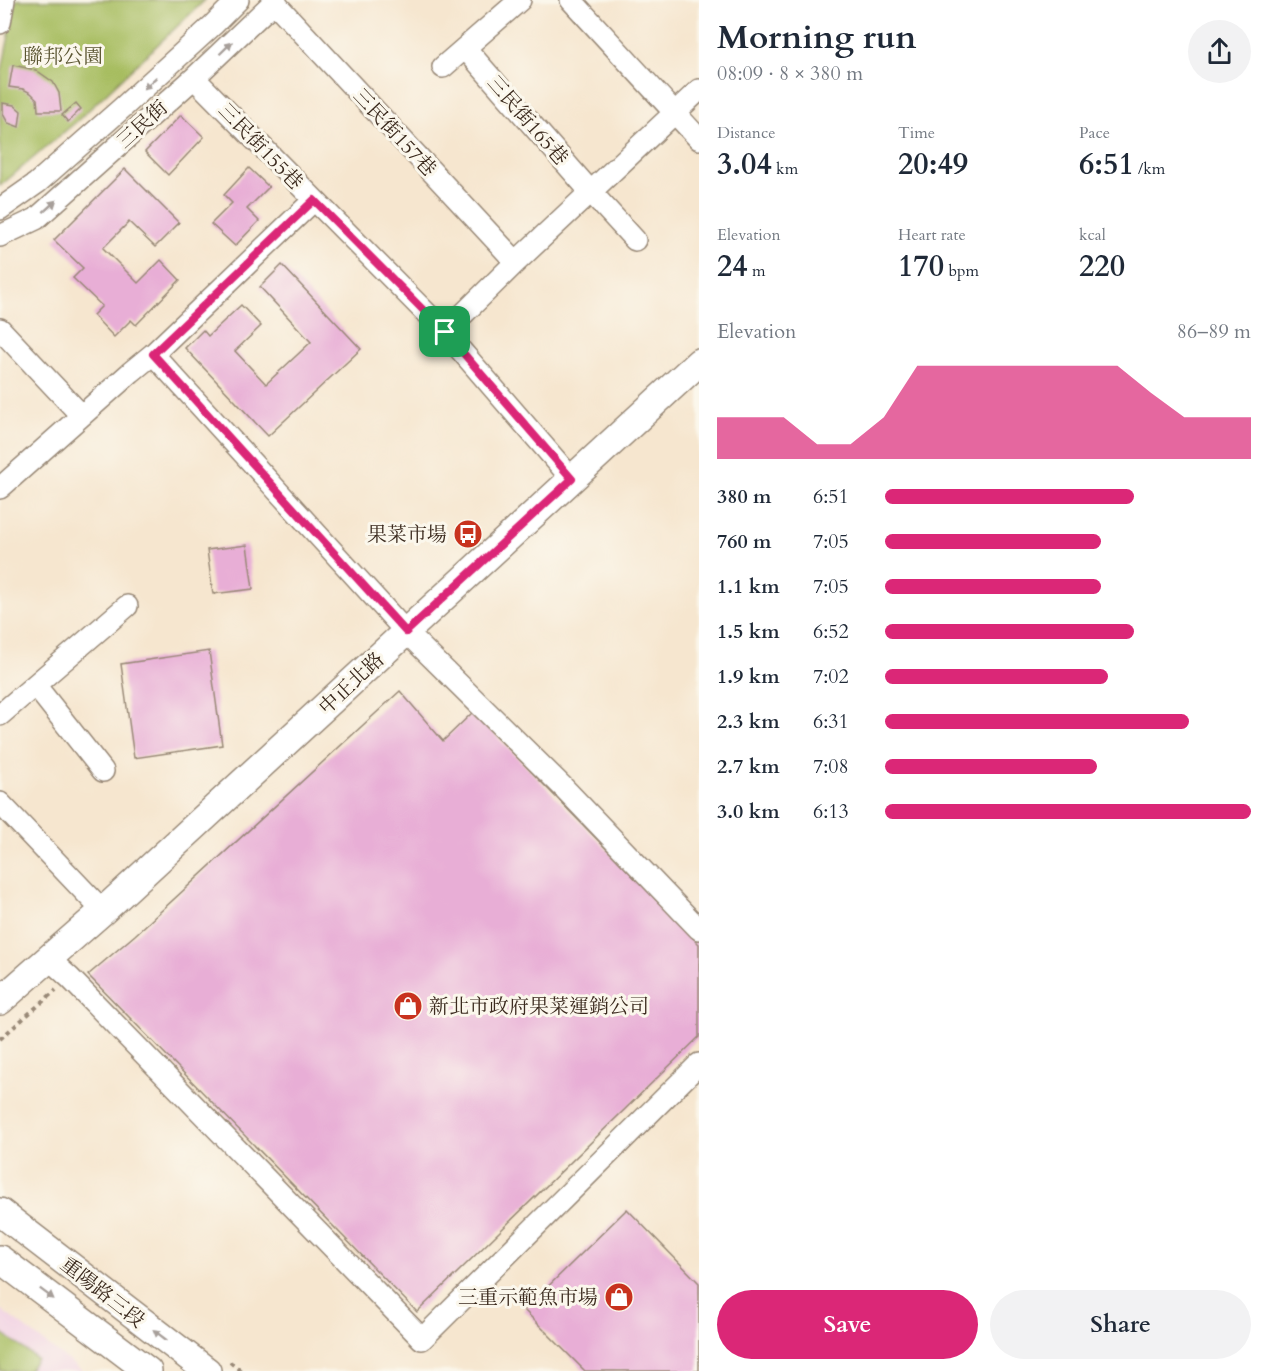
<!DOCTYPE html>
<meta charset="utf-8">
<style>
body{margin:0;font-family:Cardo,"Noto Serif TC",serif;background:#f2f2f3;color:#1f2937;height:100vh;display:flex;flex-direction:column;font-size:22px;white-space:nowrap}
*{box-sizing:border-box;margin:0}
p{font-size:20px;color:#747a83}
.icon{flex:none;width:33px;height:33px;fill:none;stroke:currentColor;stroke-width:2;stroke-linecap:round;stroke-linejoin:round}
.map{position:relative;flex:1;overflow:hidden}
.sheet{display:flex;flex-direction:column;background:#fff;width:570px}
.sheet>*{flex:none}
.pin{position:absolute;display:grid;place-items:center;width:51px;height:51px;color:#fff;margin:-26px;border-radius:12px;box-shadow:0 3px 9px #0006}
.round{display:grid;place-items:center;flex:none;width:63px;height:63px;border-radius:32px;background:#f2f2f3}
.summary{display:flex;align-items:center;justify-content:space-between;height:102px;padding:0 18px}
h1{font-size:33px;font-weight:800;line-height:45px}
.stats{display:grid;grid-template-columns:repeat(3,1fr);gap:9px;height:102px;padding:6px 18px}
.stats div{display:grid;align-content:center}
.stats b{font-size:30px;font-weight:800}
.stats small{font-size:16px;font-weight:400}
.stats p{font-size:16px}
.chart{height:168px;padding:12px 18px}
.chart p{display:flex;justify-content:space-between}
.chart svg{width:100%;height:108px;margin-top:6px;fill:#db2777;opacity:.7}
.button{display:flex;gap:12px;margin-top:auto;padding:12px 18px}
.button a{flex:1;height:69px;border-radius:36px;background:#db2777;color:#fff;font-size:24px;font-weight:800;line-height:69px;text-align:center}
.button a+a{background:#f2f2f3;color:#1f2937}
ul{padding:0 18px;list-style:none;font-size:20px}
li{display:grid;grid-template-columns:96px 72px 1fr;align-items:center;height:45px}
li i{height:15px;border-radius:8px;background:#db2777}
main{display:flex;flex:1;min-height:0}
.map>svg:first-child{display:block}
</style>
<main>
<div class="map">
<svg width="699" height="1371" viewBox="0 0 699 1371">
<rect width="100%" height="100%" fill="#fbf7ec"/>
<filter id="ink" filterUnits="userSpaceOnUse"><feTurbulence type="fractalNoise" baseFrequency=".0167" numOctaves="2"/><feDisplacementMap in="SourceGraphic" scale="12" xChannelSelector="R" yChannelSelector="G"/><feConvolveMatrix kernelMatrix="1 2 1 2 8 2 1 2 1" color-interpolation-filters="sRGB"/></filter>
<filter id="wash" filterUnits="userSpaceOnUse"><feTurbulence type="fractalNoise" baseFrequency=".008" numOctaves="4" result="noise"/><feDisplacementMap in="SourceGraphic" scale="24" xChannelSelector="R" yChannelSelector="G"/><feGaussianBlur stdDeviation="1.35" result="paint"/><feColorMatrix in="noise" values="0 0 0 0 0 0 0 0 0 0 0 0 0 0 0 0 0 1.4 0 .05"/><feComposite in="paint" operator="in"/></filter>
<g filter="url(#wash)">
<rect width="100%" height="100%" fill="#f6e6cf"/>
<!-- built -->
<path fill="#f1d0e3" d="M0,1309L82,1371H0Z"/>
<!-- green -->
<path fill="#a7bd61" stroke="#717440" stroke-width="1.5" d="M16,0H205L76,122L0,186V80Z
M0,1331L37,1359L28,1371H0Z"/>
<g id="blocks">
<!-- building -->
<path fill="#e8aed6" d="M13,65L36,70L53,82L59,93L61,111H38L37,99L31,93L23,89L9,87Z
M3,103L14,105L21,111L19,127L8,123L3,114Z
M76,103L81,109L68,122L62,115Z
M181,115L204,137L168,175L145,152Z
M249,168L269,187L247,209L259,221L235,246L211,224L232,203L224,195Z
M125,169L179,223L155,247L129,222L103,248L138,283L161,260L180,280L136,325L131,320L114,337L93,315L102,306L73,278L83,268L54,240Z
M282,265L361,349L268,436L185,348L203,330L208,336L241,305L261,326L235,351L266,384L311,342L260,287Z
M247,545L253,589L213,594L207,550Z
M209,651L222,745L134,758L121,664Z
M400,691L443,741L473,712L699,944V1037L417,1312L88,975L135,935Z
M627,1209L699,1283V1371H585L524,1310Z"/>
</g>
</g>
<g filter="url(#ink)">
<use href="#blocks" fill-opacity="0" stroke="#988876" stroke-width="1.5"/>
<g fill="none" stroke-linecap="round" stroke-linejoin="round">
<!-- minor casing -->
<g stroke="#988876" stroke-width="24">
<path id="minor" d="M571,0L699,139
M274,2L516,262
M0,23L4,0
M465,48L590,191L635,240
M443,67L520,0
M194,78L445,332L572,479
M0,209L37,183L121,109L213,25L238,0
M0,236L36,219L194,78L276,0
M0,329L81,415
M445,332L516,262L699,90
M153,354L406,632L563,787L699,929
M0,488L131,372L153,354L314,200
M35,685L103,771
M0,715L127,606
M0,803L103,911
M49,959L70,978L422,1339L699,1064"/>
</g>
<!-- major casing -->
<g stroke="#988876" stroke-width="30">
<path id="major" d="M0,1001L103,911L699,362
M0,1212L207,1371
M0,1259L148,1371"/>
</g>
<!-- path -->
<path stroke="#988876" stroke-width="4" stroke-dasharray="4.5 4.5" stroke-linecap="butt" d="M0,1039L56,990
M230,1362L241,1371"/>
<!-- minor -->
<use href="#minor" stroke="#fff" stroke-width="21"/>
<!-- major -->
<use href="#major" stroke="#fff" stroke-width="27"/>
</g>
<!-- one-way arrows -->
<defs><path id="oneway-solid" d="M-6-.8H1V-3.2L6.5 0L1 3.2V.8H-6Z" transform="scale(1.5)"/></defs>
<g fill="#a79f9a">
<use href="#oneway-solid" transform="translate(226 48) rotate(-44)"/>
<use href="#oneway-solid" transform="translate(150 83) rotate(138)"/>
<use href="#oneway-solid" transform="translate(50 206) rotate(-42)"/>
<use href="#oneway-solid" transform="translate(47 1294) rotate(37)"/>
<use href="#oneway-solid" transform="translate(160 1335) rotate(-142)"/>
</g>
</g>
<g fill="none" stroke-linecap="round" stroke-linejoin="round" filter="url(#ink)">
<!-- route casing -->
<g stroke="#fff" stroke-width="12">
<path id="route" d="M314,200L445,332L572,479L406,632L153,354Z"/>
</g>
<!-- route -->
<use href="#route" stroke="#db2777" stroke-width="8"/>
</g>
<!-- icons -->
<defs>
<g id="bus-disc" transform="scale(1.5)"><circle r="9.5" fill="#c8321e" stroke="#fbf7ec"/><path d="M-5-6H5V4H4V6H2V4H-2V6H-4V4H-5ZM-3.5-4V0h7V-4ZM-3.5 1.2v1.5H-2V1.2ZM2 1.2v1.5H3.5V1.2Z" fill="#fff"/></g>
<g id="shop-disc" transform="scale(1.5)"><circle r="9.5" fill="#c8321e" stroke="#fbf7ec"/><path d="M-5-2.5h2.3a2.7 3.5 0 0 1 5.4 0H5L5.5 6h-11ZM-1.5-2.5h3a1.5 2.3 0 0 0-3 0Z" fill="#fff"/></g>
</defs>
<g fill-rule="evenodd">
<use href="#bus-disc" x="468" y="534"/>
<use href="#shop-disc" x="408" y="1006"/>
<use href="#shop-disc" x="619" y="1297"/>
</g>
<g text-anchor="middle" stroke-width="6" stroke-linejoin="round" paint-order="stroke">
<!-- park labels -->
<g font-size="20" fill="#5b5632" stroke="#fbf7ec">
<text x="63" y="63">聯邦公園</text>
</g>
<!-- street labels -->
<g font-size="20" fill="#3b2a1e" stroke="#fbf7ec">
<text transform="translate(528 120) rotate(49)" y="7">三民街165巷</text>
<text transform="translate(142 124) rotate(-42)" y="7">三民街</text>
<text transform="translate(395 132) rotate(47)" y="7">三民街157巷</text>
<text transform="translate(261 146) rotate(46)" y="7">三民街155巷</text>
<text transform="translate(351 683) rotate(-43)" y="7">中正北路</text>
<text transform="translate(103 1292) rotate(38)" y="7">重陽路三段</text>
</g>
<!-- poi labels -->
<g font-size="20" fill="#3b2a1e" stroke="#fbf7ec" text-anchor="end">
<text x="447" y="541">果菜市場</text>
<text x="429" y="1013" text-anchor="start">新北市政府果菜運銷公司</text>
<text x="598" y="1304">三重示範魚市場</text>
</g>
</g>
</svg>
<div class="pin" style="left:445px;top:332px;background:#1e9e55"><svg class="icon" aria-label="arrive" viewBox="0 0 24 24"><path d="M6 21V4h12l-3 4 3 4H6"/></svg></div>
</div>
<section class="sheet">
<div class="summary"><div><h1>Morning run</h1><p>08:09 · 8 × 380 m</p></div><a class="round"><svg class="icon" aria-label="share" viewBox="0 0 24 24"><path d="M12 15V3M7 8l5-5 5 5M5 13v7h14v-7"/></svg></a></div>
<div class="stats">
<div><p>Distance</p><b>3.04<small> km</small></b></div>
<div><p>Time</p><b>20:49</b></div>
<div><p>Pace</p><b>6:51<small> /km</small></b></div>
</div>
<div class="stats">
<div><p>Elevation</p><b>24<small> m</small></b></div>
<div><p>Heart rate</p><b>170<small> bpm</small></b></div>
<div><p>kcal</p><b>220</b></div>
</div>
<div class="chart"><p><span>Elevation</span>86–89 m</p>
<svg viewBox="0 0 160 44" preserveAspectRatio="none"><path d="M0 44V27L10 27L20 27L30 38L40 38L50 27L60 6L70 6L80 6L90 6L100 6L110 6L120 6L130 17L140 27L150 27L160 27V44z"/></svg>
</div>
<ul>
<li><b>380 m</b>6:51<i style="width:68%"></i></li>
<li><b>760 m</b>7:05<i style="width:59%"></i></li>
<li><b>1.1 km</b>7:05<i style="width:59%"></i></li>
<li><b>1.5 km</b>6:52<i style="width:68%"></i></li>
<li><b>1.9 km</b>7:02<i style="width:61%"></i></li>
<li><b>2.3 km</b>6:31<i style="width:83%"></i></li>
<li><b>2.7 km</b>7:08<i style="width:58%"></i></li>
<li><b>3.0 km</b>6:13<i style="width:100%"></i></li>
</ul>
<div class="button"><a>Save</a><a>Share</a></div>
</section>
</main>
